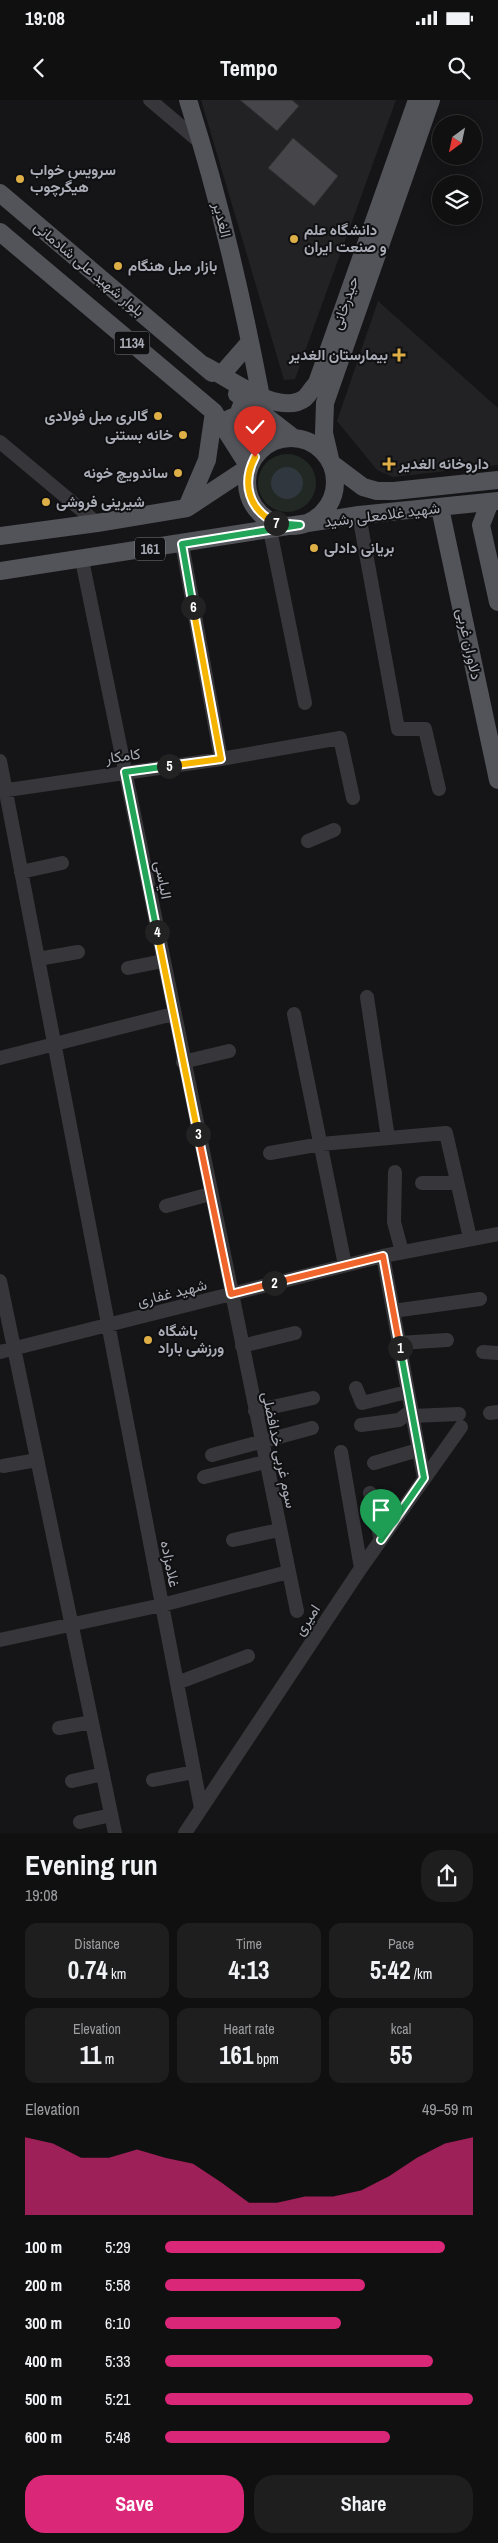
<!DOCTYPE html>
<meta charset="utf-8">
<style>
body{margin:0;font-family:"Archivo Narrow",Vazirmatn,sans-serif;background:#1e1e1f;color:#f1f3f6;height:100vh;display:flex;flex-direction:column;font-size:19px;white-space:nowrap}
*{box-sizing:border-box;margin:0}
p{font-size:16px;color:#9c9d9f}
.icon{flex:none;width:28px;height:28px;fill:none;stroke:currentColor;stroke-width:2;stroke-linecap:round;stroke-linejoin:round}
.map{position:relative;height:1733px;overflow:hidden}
.side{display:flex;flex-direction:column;background:#101011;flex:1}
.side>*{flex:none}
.needle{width:32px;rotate:213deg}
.controls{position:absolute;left:432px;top:15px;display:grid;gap:10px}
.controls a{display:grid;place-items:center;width:50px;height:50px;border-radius:50%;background:#101011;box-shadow:0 2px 12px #0003,0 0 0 1px #303031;font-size:25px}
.pin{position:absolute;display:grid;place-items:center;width:42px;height:42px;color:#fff;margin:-51px -21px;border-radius:50% 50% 50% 0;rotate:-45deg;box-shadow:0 0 5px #0007}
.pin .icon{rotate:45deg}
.km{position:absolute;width:25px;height:25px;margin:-12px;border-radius:50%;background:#222;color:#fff;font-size:14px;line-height:25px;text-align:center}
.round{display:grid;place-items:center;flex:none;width:52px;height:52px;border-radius:20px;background:#1e1e1f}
.overview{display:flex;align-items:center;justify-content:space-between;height:85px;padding:0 25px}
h1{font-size:28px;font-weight:700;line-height:38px}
.figures{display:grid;grid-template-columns:repeat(3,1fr);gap:8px;height:85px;padding:5px 25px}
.figures div{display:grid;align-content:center;border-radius:12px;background:#1e1e1f;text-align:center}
.figures b{font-size:25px;font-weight:700}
.figures small{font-size:14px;font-weight:400}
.figures p{font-size:14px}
.chart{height:140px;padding:10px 25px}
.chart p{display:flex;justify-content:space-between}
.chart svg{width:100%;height:90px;margin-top:5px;fill:#db2777;opacity:.7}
.cta{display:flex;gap:10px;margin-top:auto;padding:10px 25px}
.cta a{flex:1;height:58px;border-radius:20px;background:#db2777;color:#fff;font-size:20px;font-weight:700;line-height:58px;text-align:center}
.cta a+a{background:#1e1e1f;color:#f1f3f6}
ul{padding:0 25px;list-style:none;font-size:16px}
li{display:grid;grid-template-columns:80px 60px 1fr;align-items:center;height:38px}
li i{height:12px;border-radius:6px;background:#db2777}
.status{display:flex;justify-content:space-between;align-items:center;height:35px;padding:0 25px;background:#101011;direction:ltr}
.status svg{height:14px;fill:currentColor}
header{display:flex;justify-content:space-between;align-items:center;height:65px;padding:0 25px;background:#101011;font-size:22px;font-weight:700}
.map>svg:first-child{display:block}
</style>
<div class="status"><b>19:08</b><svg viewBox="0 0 49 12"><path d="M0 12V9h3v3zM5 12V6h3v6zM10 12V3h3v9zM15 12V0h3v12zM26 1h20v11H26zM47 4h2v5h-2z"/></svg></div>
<header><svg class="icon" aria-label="back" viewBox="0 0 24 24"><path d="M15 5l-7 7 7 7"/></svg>Tempo<svg class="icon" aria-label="search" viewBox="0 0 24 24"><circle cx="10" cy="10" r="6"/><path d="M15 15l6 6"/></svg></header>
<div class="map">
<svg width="498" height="1733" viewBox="0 0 498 1733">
<rect width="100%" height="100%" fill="#151517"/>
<!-- built -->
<path fill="#222124" d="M201,0H396L295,279L284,280Z
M378,201L498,308V365L393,377L377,370L337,321Z"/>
<!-- green -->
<path fill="#222823" d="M258 383a29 29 0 1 1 58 0a29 29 0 1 1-58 0Z"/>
<!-- water -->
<path fill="#30373e" d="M271 383a16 16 0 1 1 32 0a16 16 0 1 1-32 0Z"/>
<!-- building -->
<path fill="#45454a" stroke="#303033" d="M240,0H292L299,6L277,31Z
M293,38L338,76L314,106L268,68Z"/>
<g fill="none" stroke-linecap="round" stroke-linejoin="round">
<!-- minor -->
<path stroke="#37373b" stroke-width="14" d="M150,0L202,44
M0,342L97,423
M359,415L398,629H425L439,689
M270,430L305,603
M182,444L221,659
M82,460L297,1511
M0,661L201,1708
M0,691L221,659L340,638L353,698
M308,741L334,730
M21,772L62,763
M38,859L78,852
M128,868L163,861
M367,897L388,1038
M294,914L345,1165
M0,958L173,914
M183,962L229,951
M270,1053L321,1044L446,1033L470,1138
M395,1072L394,1122L402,1152
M422,1083H457
M166,1106L210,1094
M383,1156L424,1378
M0,1181L115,1733
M393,1211L480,1199
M399,1243L447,1240
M242,1246L295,1233
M0,1252L383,1156L498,1134
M483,1252L498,1253
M356,1288L362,1303L407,1292
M255,1311L313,1298
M490,1313L498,1312
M412,1316L459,1314
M361,1325L399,1320L411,1311
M341,1352L361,1468
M212,1355L312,1328
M374,1363L418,1350
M3,1366L37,1360
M204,1377L265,1362
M370,1393L381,1440
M233,1440L279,1430
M0,1540L162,1505L288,1472
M177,1583L248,1556
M59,1628L92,1622
M153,1680L194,1672
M72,1681L103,1674
M80,1722L111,1715
M185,1733L361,1468L461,1327"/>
<!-- major -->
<path stroke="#53545a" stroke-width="18" d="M188,0C219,97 242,197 261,297
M431,0L325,303L324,333L331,363L363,387L377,391H394L498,380
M0,93L212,273
M0,132L214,312L249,367L187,408L97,423L0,436
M203,265C227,276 279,318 305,298C309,294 313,287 317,283L417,0
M222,274L250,242
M237,294L294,338
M222,322L238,315L244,299
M247 382a44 44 0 1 1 88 0a44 44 0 1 1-88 0Z
M490,402L481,425L498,502
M187,407L207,360L214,312
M440,408L498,680
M0,471L359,415L498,401"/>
</g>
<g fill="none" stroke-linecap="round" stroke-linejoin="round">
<!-- split-1 casing -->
<g stroke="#fff" stroke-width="10">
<path id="split-1" d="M381,1440L424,1378L400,1248"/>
</g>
<!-- split-2 casing -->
<g stroke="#fff" stroke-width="10">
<path id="split-2" d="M274,1183L383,1156L400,1248"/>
</g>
<!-- split-3 casing -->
<g stroke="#fff" stroke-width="10">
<path id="split-3" d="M198,1034L231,1194L274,1183"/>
</g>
<!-- split-4 casing -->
<g stroke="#fff" stroke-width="10">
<path id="split-4" d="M157,832L198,1034"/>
</g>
<!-- split-5 casing -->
<g stroke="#fff" stroke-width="10">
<path id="split-5" d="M157,832L125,672L169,666"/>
</g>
<!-- split-6 casing -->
<g stroke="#fff" stroke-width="10">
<path id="split-6" d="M169,666L221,659L193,507"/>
</g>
<!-- split-7 casing -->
<g stroke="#fff" stroke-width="10">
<path id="split-7" d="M193,507L182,444L300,425L276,423"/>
</g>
<!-- split-8 casing -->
<g stroke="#fff" stroke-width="10">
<path id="split-8" d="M255,357C241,384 249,410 276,423"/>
</g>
<!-- split-1 -->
<use href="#split-1" stroke="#22a559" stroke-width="6"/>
<!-- split-2 -->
<use href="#split-2" stroke="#f0652b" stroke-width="6"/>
<!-- split-3 -->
<use href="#split-3" stroke="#f0652b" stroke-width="6"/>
<!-- split-4 -->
<use href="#split-4" stroke="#f5b400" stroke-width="6"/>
<!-- split-5 -->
<use href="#split-5" stroke="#22a559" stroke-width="6"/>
<!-- split-6 -->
<use href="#split-6" stroke="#f5b400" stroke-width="6"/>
<!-- split-7 -->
<use href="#split-7" stroke="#22a559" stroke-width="6"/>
<!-- split-8 -->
<use href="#split-8" stroke="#f5b400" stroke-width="6"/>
</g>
<!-- markers -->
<g fill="#deaf46" stroke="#101012" stroke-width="2">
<circle cx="20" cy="79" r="5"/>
<circle cx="294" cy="139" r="5"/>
<circle cx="118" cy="166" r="5"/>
<path d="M396.5 247.5h5v5h5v5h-5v5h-5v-5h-5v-5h5z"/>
<circle cx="158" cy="316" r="5"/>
<circle cx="183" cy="335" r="5"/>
<path d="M386.5 356.5h5v5h5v5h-5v5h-5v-5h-5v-5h5z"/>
<circle cx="178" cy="373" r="5"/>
<circle cx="46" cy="402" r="5"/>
<circle cx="314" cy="448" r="5"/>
<circle cx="148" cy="1240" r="5"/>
</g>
<g text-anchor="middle" stroke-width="4" stroke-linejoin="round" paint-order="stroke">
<!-- shield labels -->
<g fill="#101012" stroke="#7b7d85" stroke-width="1">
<rect x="114.5" y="231.5" width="35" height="23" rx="4"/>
<rect x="135" y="437.5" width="30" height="23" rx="4"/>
</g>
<g font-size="14" font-weight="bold" fill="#a9acb6">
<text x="132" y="248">1134</text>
<text x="150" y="454">161</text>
</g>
<!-- poi labels -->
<g font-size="15" font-weight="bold" fill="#a9acb6" stroke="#101012" text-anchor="start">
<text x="30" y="75">سرویس خواب<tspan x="30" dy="17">هیگرچوب</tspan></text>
<text x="304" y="135">دانشگاه علم<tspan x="304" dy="17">و صنعت ایران</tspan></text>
<text x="128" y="171">بازار مبل هنگام</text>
<text x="388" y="260" text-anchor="end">بیمارستان الغدیر</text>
<text x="148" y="321" text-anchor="end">گالری مبل فولادی</text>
<text x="173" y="340" text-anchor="end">خانه بستنی</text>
<text x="399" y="369">داروخانه الغدیر</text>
<text x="168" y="378" text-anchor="end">ساندویچ خونه</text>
<text x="56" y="407">شیرینی فروشی</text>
<text x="324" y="453">بریانی دادلی</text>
<text x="158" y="1236">باشگاه<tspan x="158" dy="17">ورزشی باراد</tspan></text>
</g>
<!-- street labels -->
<g font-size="15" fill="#a9acb6" stroke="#101012">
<text transform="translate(222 120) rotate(76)" y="5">الغدیر</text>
<text transform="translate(89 169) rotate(40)" y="5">بلوار شهید علی شادمانی</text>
<text transform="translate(345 203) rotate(-71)" y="5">حیدرخانی</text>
<text transform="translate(382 415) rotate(-7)" y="5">شهید غلامعلی رشید</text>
<text transform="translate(469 544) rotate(78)" y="5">دلاوران غربی</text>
<text transform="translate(123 656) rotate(-8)" y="5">کامکار</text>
<text transform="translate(163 780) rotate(79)" y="5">الیاسی</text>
<text transform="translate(172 1193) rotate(-14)" y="5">شهید غفاری</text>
<text transform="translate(279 1350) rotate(78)" y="5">سوم غربی خدافضلی</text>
<text transform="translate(170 1464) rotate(79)" y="5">غلامزاده</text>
<text transform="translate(307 1520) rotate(-56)" y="5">امیری</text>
</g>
</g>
</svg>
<div class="controls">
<a><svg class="needle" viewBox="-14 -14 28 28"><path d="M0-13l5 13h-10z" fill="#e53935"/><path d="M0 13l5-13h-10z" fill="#9c9d9f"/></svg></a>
<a><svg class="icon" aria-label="layers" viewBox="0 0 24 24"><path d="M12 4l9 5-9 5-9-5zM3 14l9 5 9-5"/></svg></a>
</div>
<div class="pin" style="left:381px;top:1440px;background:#1e9e55"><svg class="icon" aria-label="arrive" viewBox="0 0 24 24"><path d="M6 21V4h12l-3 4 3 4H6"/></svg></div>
<div class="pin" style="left:255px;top:357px;background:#d93025"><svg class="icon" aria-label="check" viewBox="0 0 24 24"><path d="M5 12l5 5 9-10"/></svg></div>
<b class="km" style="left:400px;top:1248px">1</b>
<b class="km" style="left:274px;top:1183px">2</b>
<b class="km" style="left:198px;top:1034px">3</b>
<b class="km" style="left:157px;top:832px">4</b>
<b class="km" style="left:169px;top:666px">5</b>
<b class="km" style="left:193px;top:507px">6</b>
<b class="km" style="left:276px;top:423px">7</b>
</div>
<section class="side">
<div class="overview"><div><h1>Evening run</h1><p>19:08</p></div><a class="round"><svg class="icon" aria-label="share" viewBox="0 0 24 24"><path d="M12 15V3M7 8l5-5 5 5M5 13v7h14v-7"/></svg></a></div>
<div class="figures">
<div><p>Distance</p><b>0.74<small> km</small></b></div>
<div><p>Time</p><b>4:13</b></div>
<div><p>Pace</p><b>5:42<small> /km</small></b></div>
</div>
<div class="figures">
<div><p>Elevation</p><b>11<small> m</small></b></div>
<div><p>Heart rate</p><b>161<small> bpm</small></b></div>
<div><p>kcal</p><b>55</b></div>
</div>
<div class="chart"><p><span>Elevation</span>49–59 m</p>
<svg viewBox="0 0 160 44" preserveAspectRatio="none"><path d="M0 44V6L10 9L20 16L30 16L40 12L50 16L60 19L70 28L80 38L90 38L100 35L110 35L120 32L130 25L140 16L150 9L160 6V44z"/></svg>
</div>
<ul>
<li><b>100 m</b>5:29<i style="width:91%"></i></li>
<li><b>200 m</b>5:58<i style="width:65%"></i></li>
<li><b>300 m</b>6:10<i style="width:57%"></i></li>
<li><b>400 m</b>5:33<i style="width:87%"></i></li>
<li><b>500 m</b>5:21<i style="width:100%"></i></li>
<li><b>600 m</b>5:48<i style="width:73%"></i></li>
</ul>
<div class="cta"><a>Save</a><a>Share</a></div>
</section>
